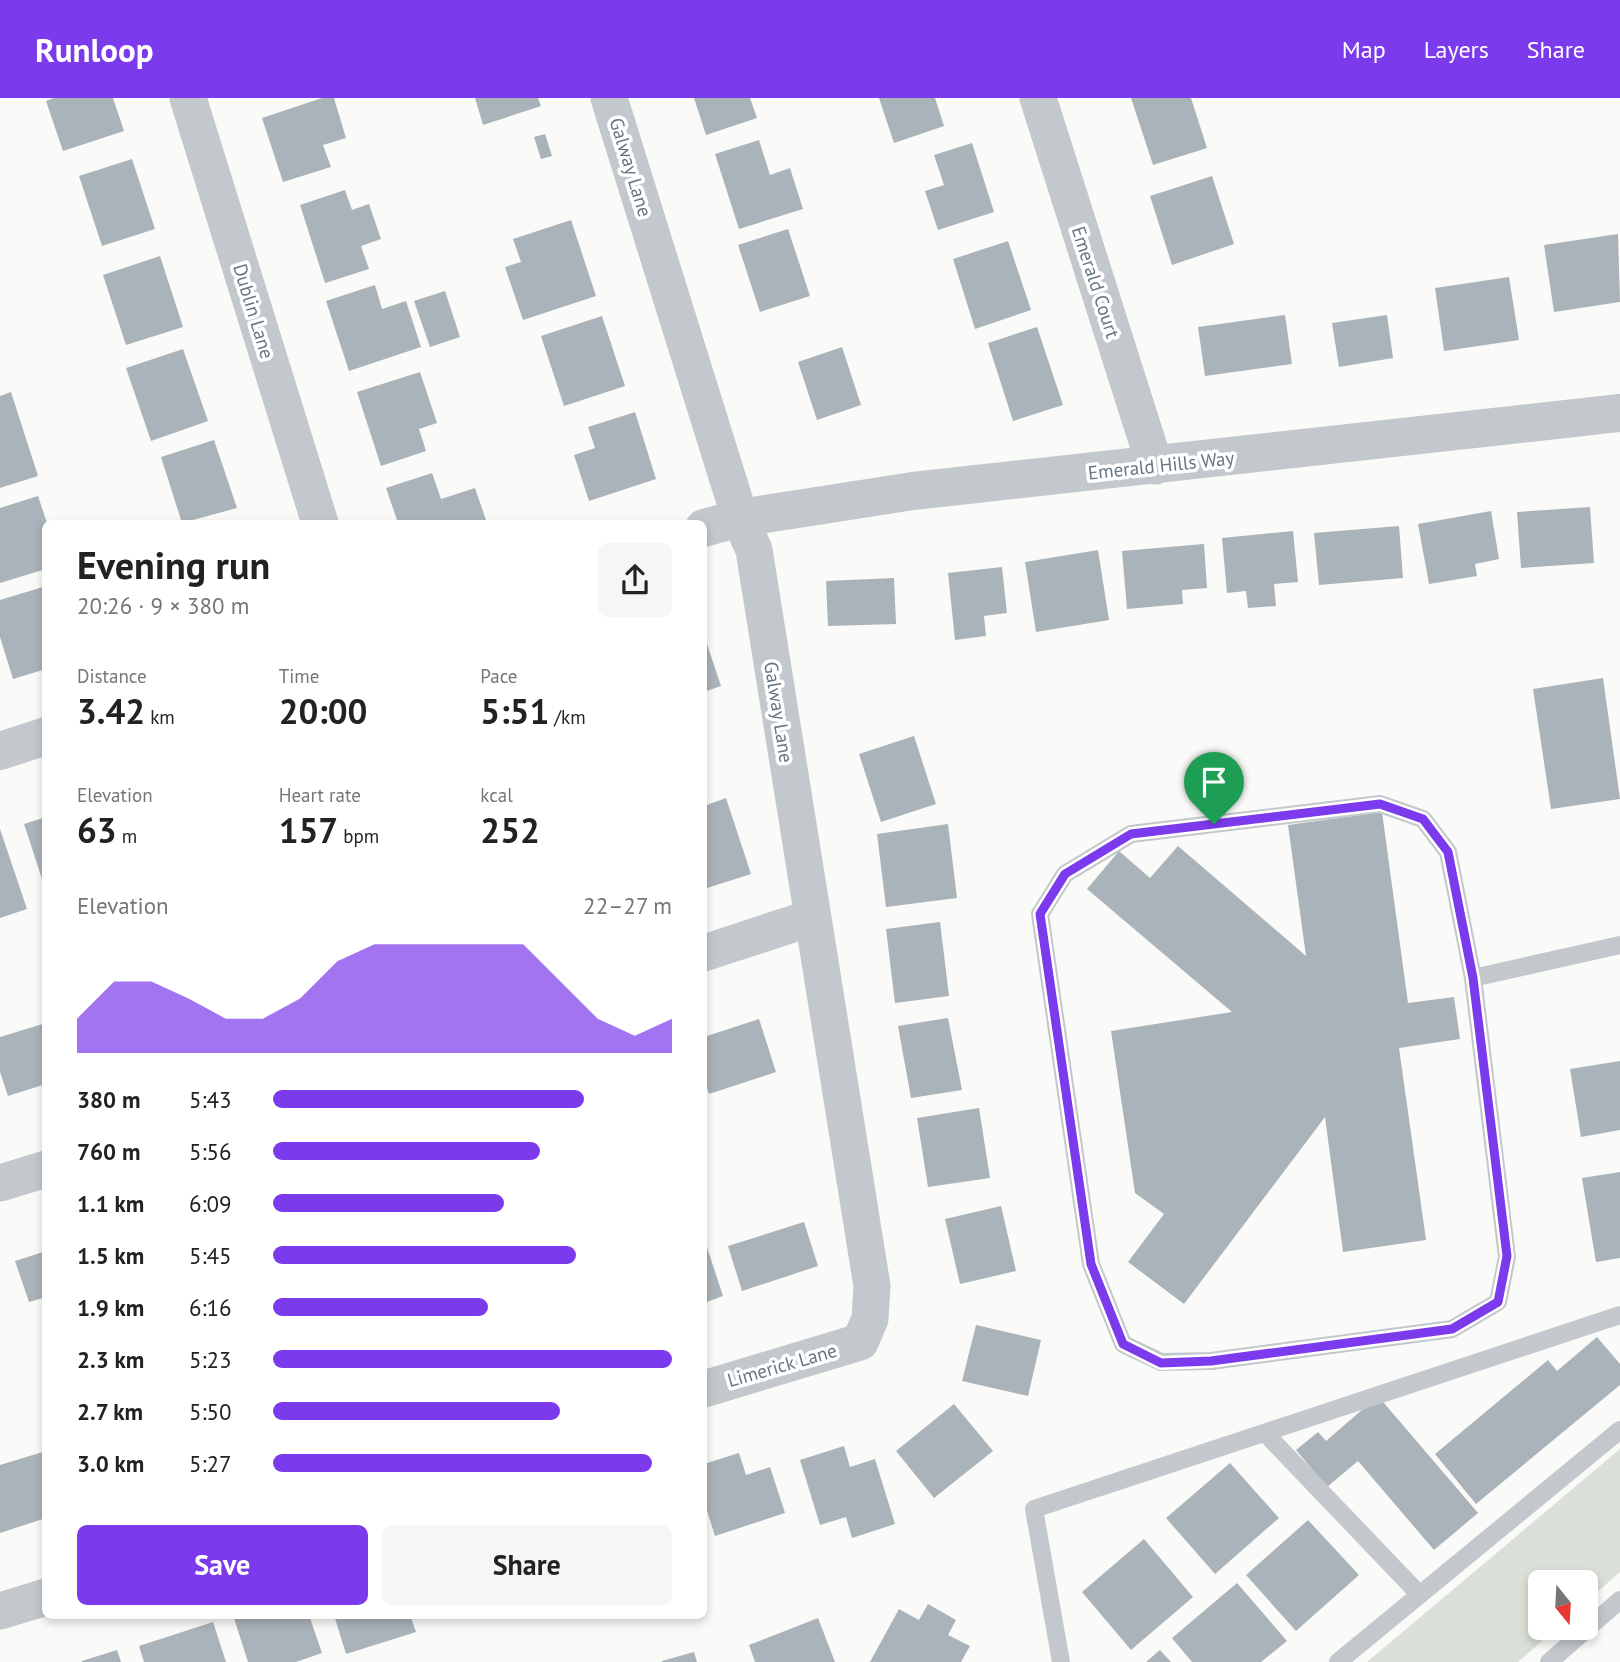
<!DOCTYPE html>
<meta charset="utf-8">
<style>
body{margin:0;font-family:"PT Sans",sans-serif;background:#f6f6f6;color:#222;height:100vh;display:flex;flex-direction:column;font-size:26px;white-space:nowrap}
*{box-sizing:border-box;margin:0}
p{font-size:23px;color:#767676}
.icon{flex:none;width:38px;height:38px;fill:none;stroke:currentColor;stroke-width:2;stroke-linecap:round;stroke-linejoin:round}
.map{position:relative;flex:1;overflow:hidden}
.side{position:absolute;left:42px;top:422px;width:665px;height:1099px;display:flex;flex-direction:column;background:#fff;border-radius:10px;box-shadow:0 4px 10px #0003}
.side>*{flex:none}
.needle{width:46px;rotate:162deg}
.fabs{position:absolute;left:1528px;top:1472px;display:grid;gap:14px}
.fabs a{display:grid;place-items:center;width:70px;height:70px;border-radius:10px;background:#fff;box-shadow:0 4px 10px #0003;font-size:35px}
.pin{position:absolute;display:grid;place-items:center;width:60px;height:60px;color:#fff;margin:-72px -30px;border-radius:50% 50% 50% 0;rotate:-45deg;box-shadow:0 0 7px #0007}
.pin .icon{rotate:45deg}
.round{display:grid;place-items:center;flex:none;width:74px;height:74px;border-radius:10px;background:#f6f6f6}
.headline{display:flex;align-items:center;justify-content:space-between;height:119px;padding:0 35px}
h1{font-size:38px;font-weight:800;line-height:52px}
.metrics{display:grid;grid-template-columns:repeat(3,1fr);gap:10px;height:119px;padding:7px 35px}
.metrics div{display:grid;align-content:center}
.metrics b{font-size:35px;font-weight:800}
.metrics small{font-size:19px;font-weight:400}
.metrics p{font-size:19px}
.chart{height:196px;padding:14px 35px}
.chart p{display:flex;justify-content:space-between}
.chart svg{width:100%;height:126px;margin-top:7px;fill:#7c3aed;opacity:.7}
.action{display:flex;gap:14px;margin-top:auto;padding:14px 35px}
.action a{flex:1;height:80px;border-radius:10px;background:#7c3aed;color:#fff;font-size:28px;font-weight:800;line-height:80px;text-align:center}
.action a+a{background:#f6f6f6;color:#222}
ul{padding:0 35px;list-style:none;font-size:23px}
li{display:grid;grid-template-columns:112px 84px 1fr;align-items:center;height:52px}
li i{height:18px;border-radius:9px;background:#7c3aed}
header{display:flex;align-items:center;gap:42px;box-sizing:border-box;height:98px;padding:0 35px;background:#7c3aed;color:#fff}
header strong{font-size:33px}
nav{display:flex;gap:38px;margin-inline-start:auto;font-size:24px}
.map>svg:first-child{display:block}
</style>
<header>
<strong>Runloop</strong>
<nav><a>Map</a><a>Layers</a><a>Share</a></nav>
</header>
<div class="map">
<svg width="1620" height="1564" viewBox="0 0 1620 1564">
<rect width="100%" height="100%" fill="#fafaf8"/>
<!-- green -->
<path fill="#dadfd7" d="M1620,1351V1474L1586,1504V1484H1540V1530H1557L1518,1564H1367Z"/>
<!-- building -->
<path fill="#aab3b9" d="M54,0H113L124,33L63,53L46,3Z
M322,0H334L346,40L323,47L331,69L283,84L262,20Z
M475,0H538L541,8L483,27Z
M694,0H750L757,20L706,37Z
M879,0H935L944,28L894,45Z
M1131,0H1191L1207,50L1153,67Z
M545,36L552,58L541,61L534,39Z
M759,42L770,77L790,70L803,111L739,131L715,56Z
M972,45L994,114L938,132L925,93L944,87L934,57Z
M132,61L155,131L102,148L79,78Z
M1212,78L1234,146L1172,167L1150,98Z
M345,92L352,112L369,106L381,141L361,148L369,171L325,185L300,107Z
M571,122L596,198L523,222L505,169L521,164L513,141Z
M788,131L810,198L760,214L738,147Z
M1618,136L1620,204L1554,214L1544,147Z
M1008,143L1031,212L975,231L953,161Z
M160,158L183,229L126,247L103,177Z
M1509,179L1519,242L1444,253L1435,190Z
M375,187L382,211L406,203L421,249L349,273L326,203Z
M445,193L460,239L430,249L414,203Z
M1285,217L1292,266L1205,278L1198,229Z
M1387,217L1393,260L1339,269L1332,225Z
M602,218L625,288L564,308L541,238Z
M1037,229L1063,307L1013,323L988,245Z
M842,249L861,307L817,322L798,264Z
M183,251L208,323L151,343L126,270Z
M420,274L437,325L419,331L426,353L381,368L357,294Z
M11,294L38,378L0,390V298Z
M635,314L656,381L589,403L574,357L595,350L588,329Z
M214,342L237,410L182,425L161,359Z
M432,375L441,401L475,390L487,425H398L386,390Z
M38,398L47,425L46,471L0,485V410Z
M1590,409L1594,465L1521,470L1517,414Z
M1491,413L1499,461L1475,466L1477,478L1429,486L1418,426Z
M1399,428L1403,480L1319,487L1314,435Z
M1293,433L1298,484L1274,486L1276,508L1248,510L1246,493L1227,495L1222,440Z
M1204,446L1207,490L1182,492L1183,506L1127,511L1122,453Z
M1098,452L1109,522L1036,534L1025,464Z
M1002,469L1007,515L984,518L986,538L955,542L948,475Z
M894,480L896,526L828,528L826,483Z
M46,488V571L13,581L0,539V502Z
M704,537L721,588L704,594Z
M1603,580L1620,701L1551,711L1533,591Z
M914,638L936,706L881,724L859,656Z
M726,700L751,776L704,791V708Z
M1382,714L1408,905L1454,899L1460,941L1399,950L1426,1142L1343,1154L1325,1019L1184,1206L1128,1164L1164,1116L1135,1095L1111,933L1232,914L1087,791L1119,753L1150,780L1178,748L1306,858L1288,727Z
M46,719V790H45L24,726Z
M948,726L957,800L886,809L877,736Z
M0,731L27,811L0,820Z
M940,824L949,898L895,905L886,831Z
M948,920L962,992L911,1000L898,928Z
M759,921L776,974L709,996L704,981V939Z
M46,925V986L8,998L0,974V939Z
M1620,963V1032L1581,1039L1570,971Z
M979,1010L990,1080L928,1089L917,1020Z
M1620,1074V1160L1596,1164L1582,1080Z
M1001,1108L1016,1173L960,1186L945,1121Z
M804,1124L818,1168L742,1193L728,1148Z
M704,1140L723,1198L704,1205Z
M46,1153V1199L29,1204L15,1163Z
M976,1227L1041,1242L1028,1298L962,1283Z
M1597,1239L1620,1266V1287L1476,1406L1435,1356L1548,1262L1557,1273Z
M1378,1298L1478,1415L1434,1452L1358,1363L1327,1389L1296,1352L1318,1334L1326,1343Z
M954,1306L993,1353L934,1400L896,1353Z
M844,1348L850,1369L875,1361L895,1426L852,1440L846,1419L820,1427L800,1362Z
M46,1353V1420L0,1435V1367Z
M739,1355L746,1377L770,1369L785,1415L715,1438L704,1403V1366Z
M1230,1365L1279,1420L1215,1476L1166,1420Z
M1308,1422L1359,1477L1296,1533L1246,1477Z
M1144,1441L1193,1499L1131,1552L1082,1494Z
M1237,1485L1287,1543L1261,1564H1192L1172,1540Z
M928,1506L956,1522L948,1537L970,1548L961,1564H870L899,1511L919,1522Z
M233,1517H309L322,1555L296,1564H248Z
M334,1517H410L416,1534L346,1556Z
M818,1520L835,1564H755L749,1547Z
M213,1524L226,1564H144L139,1548Z
M117,1552L121,1564H82V1563Z
M1160,1552L1171,1564H1146Z
M694,1554L697,1564H662V1563Z"/>
<g fill="none" stroke-linecap="round" stroke-linejoin="round">
<!-- service -->
<path stroke="#c3c8cc" stroke-width="18" d="M1380,706L1423,721L1448,754L1473,880L1507,1159L1498,1204L1452,1231L1211,1263L1161,1264L1123,1246L1091,1166L1040,816L1065,776L1131,736Z
M1473,880L1620,847
M1265,1335L1420,1497
M1061,1564L1034,1411L1620,1217
M1338,1564L1620,1332
M1549,1564L1620,1502"/>
<!-- minor -->
<path stroke="#c3c8cc" stroke-width="37" d="M188,0L320,425
M609,0L740,420L754,452L872,1188L870,1221L860,1244L704,1291
M1038,0L1155,368
M704,855L811,820
M0,1085L46,1071
M0,1513L46,1499"/>
<!-- tertiary -->
<path stroke="#c3c8cc" stroke-width="38" d="M704,430L740,420L913,393L1620,315
M0,653L46,638"/>
</g>
<g fill="none" stroke-linecap="round" stroke-linejoin="round">
<!-- route casing -->
<g stroke="#fff" stroke-width="14">
<path id="route" d="M1380,706L1423,721L1448,754L1473,880L1507,1158L1498,1204L1452,1231L1211,1263L1161,1265L1123,1246L1091,1166L1040,816L1065,776L1131,736Z"/>
</g>
<!-- route -->
<use href="#route" stroke="#7c3aed" stroke-width="9"/>
</g>
<g text-anchor="middle" stroke-width="7" stroke-linejoin="round" paint-order="stroke">
<!-- street labels -->
<g font-size="19" fill="#657683" stroke="#fff">
<text transform="translate(631 69) rotate(73)" y="7">Galway Lane</text>
<text transform="translate(1096 184) rotate(72)" y="7">Emerald Court</text>
<text transform="translate(254 213) rotate(73)" y="7">Dublin Lane</text>
<text transform="translate(1161 367) rotate(-6)" y="7">Emerald Hills Way</text>
<text transform="translate(779 614) rotate(81)" y="7">Galway Lane</text>
<text transform="translate(782 1267) rotate(-16)" y="7">Limerick Lane</text>
</g>
</g>
</svg>
<div class="fabs">
<a><svg class="needle" viewBox="-14 -14 28 28"><path d="M0-13l5 13h-10z" fill="#e53935"/><path d="M0 13l5-13h-10z" fill="#767676"/></svg></a>
</div>
<div class="pin" style="left:1214px;top:726px;background:#1e9e55"><svg class="icon" aria-label="arrive" viewBox="0 0 24 24"><path d="M6 21V4h12l-3 4 3 4H6"/></svg></div>
<section class="side">
<div class="headline"><div><h1>Evening run</h1><p>20:26 · 9 × 380 m</p></div><a class="round"><svg class="icon" aria-label="share" viewBox="0 0 24 24"><path d="M12 15V3M7 8l5-5 5 5M5 13v7h14v-7"/></svg></a></div>
<div class="metrics">
<div><p>Distance</p><b>3.42<small> km</small></b></div>
<div><p>Time</p><b>20:00</b></div>
<div><p>Pace</p><b>5:51<small> /km</small></b></div>
</div>
<div class="metrics">
<div><p>Elevation</p><b>63<small> m</small></b></div>
<div><p>Heart rate</p><b>157<small> bpm</small></b></div>
<div><p>kcal</p><b>252</b></div>
</div>
<div class="chart"><p><span>Elevation</span>22–27 m</p>
<svg viewBox="0 0 160 44" preserveAspectRatio="none"><path d="M0 44V32L10 19L20 19L30 25L40 32L50 32L60 25L70 12L80 6L90 6L100 6L110 6L120 6L130 19L140 32L150 38L160 32V44z"/></svg>
</div>
<ul>
<li><b>380 m</b>5:43<i style="width:78%"></i></li>
<li><b>760 m</b>5:56<i style="width:67%"></i></li>
<li><b>1.1 km</b>6:09<i style="width:58%"></i></li>
<li><b>1.5 km</b>5:45<i style="width:76%"></i></li>
<li><b>1.9 km</b>6:16<i style="width:54%"></i></li>
<li><b>2.3 km</b>5:23<i style="width:100%"></i></li>
<li><b>2.7 km</b>5:50<i style="width:72%"></i></li>
<li><b>3.0 km</b>5:27<i style="width:95%"></i></li>
</ul>
<div class="action"><a>Save</a><a>Share</a></div>
</section>
</div>
